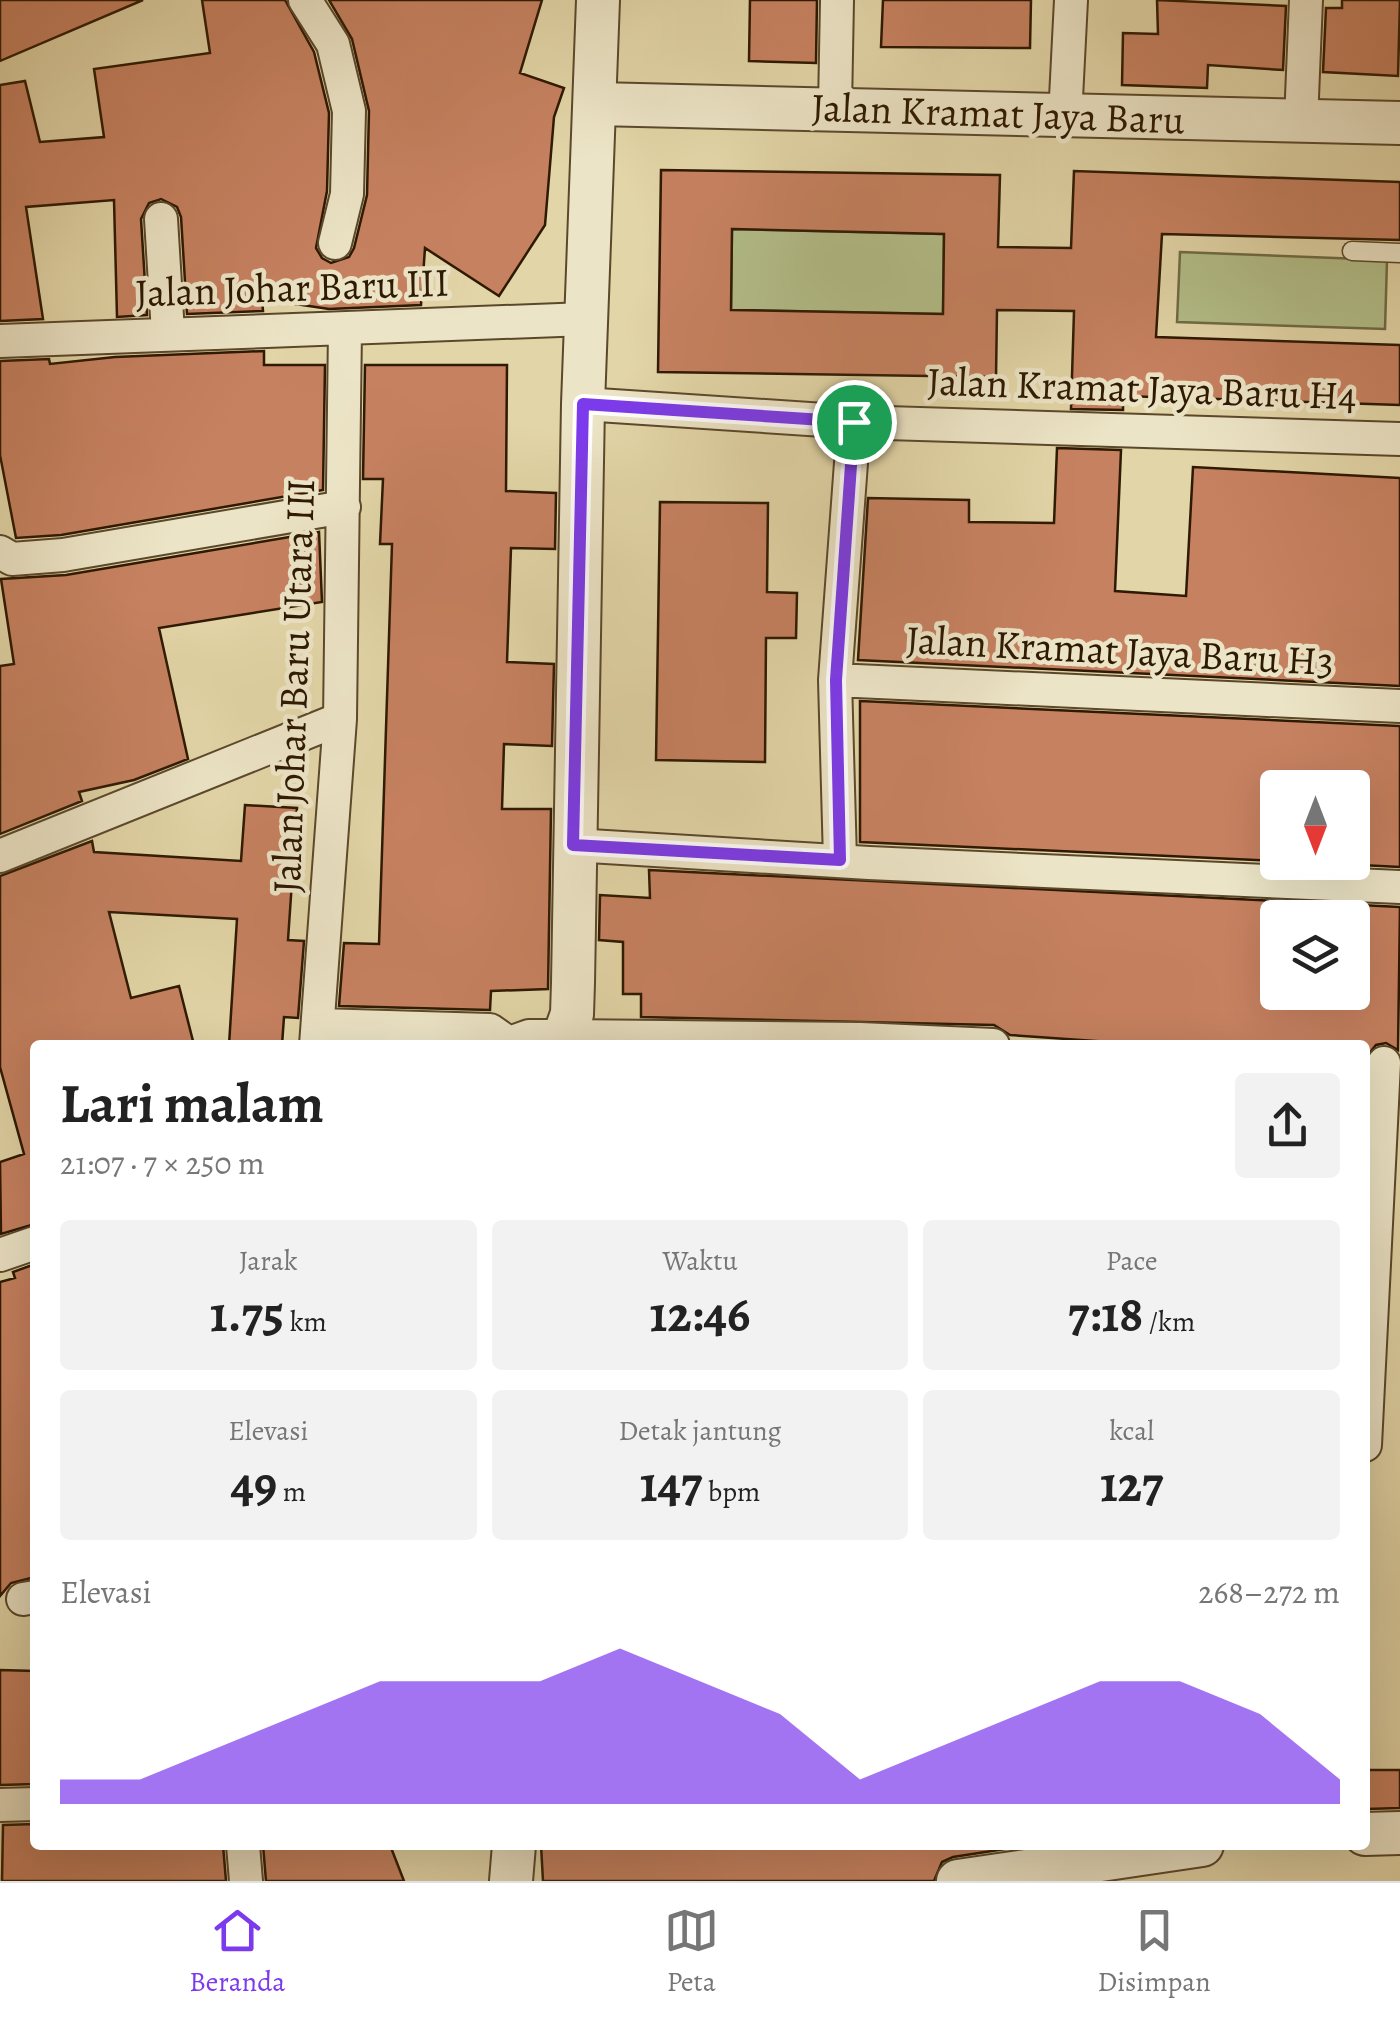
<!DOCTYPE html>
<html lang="id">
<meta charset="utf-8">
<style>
body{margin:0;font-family:Alegreya,serif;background:#f2f2f2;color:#222;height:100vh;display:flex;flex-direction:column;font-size:38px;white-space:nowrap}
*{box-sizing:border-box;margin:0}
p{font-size:32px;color:#767676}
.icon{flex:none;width:55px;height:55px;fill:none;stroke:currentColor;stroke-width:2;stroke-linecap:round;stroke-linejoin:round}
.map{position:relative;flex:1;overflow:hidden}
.sheet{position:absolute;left:30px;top:1040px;width:1340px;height:810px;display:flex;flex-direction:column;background:#fff;border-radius:10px;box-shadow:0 10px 40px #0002}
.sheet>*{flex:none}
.needle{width:65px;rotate:180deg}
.buttons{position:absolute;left:1260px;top:770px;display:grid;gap:20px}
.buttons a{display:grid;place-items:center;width:110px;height:110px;border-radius:10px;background:#fff;box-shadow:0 10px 40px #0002;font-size:50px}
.pin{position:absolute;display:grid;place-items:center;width:85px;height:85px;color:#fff;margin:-42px;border:5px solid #fff;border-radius:50%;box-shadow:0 2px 10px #0007}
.round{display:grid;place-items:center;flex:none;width:105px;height:105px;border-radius:10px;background:#f2f2f2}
.headline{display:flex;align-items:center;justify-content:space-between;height:170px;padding:0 30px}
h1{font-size:55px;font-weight:700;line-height:75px}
.figures{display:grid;grid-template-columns:repeat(3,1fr);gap:15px;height:170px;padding:10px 30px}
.figures div{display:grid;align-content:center;border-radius:10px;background:#f2f2f2;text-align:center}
.figures b{font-size:50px;font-weight:700}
.figures small{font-size:28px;font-weight:400}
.figures p{font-size:28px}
.chart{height:280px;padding:20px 30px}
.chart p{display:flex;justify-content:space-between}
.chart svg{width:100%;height:180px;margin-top:10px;fill:#7c3aed;opacity:.7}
.tabs{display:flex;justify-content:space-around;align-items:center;height:140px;border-top:2px solid #e0e0e0;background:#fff;font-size:28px;color:#767676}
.tabs a{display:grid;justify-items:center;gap:5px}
.tabs .on{color:#7c3aed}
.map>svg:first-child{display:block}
</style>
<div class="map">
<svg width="1400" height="1881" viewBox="0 0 1400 1881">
<rect width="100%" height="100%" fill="#e2d5a7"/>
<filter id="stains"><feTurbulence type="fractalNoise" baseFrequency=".002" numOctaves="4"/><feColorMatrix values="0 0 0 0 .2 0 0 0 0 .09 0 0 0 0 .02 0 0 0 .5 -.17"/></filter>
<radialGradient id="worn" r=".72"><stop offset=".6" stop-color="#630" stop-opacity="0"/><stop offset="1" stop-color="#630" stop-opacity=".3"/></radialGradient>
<!-- green -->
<path fill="#b2bd88" stroke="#706b45" stroke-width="2.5" d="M732,229L944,234L943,314L731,310Z
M1180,252L1387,260L1385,329L1177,322Z"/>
<!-- building -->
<path fill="#c68160" stroke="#2e1902" stroke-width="2.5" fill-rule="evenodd" d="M0,0H143L0,61Z
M202,0H285L314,52L329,113L327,191L316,248L322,258L331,263L349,257L354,248L367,195L369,111L352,39L329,0H542L520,73L564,88L554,117L545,225L499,296L425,248L421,305L329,309L262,299L263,311L187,314L181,217L177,207L161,199L149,203L141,219L147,315L117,317L114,200L26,207L43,319L0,321V85L25,81L40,142L104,137L94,69L210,53Z
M750,0H817L816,63L749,61Z
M883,0H1031L1030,48L881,47Z
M1157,0L1286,6L1283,70L1208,65L1207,88L1122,85L1123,33L1158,34Z
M1342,0H1400L1398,76L1323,72L1326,8H1342Z
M661,170L1000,175L998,247L1071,248L1074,171L1400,182V240L1162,234L1156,337L1400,345V405L1123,396V410L1071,409L1074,311L997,310L996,377L658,372ZM732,229L944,234L943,314L731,310Z
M264,351V365H325L323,490L61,535L16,538L0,455V361L49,359L50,364L115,357Z
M365,365H507L506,491L556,493L555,549L511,548L507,662L554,664L552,746L504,744L502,809H551L548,989L491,991L490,1010L339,1006L344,943L379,944L392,544H380L383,479H363Z
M1057,448L1121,450L1115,591L1186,596L1193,467L1400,478V686L858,660L868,498L969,500V522L1054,523Z
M660,502L768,503L767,592L797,593L796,638H766L765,762L656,760Z
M319,532L322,602L159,628L188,759L134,780L79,792L82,801L0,834V666L14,664L1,579L66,575Z
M860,701L1400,726V867L1301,862H1352V788H1278V861L860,842Z
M245,805L297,808L288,940L304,941L298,1018L284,1017L282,1045H229L237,919L109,912L131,998L179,986L194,1045H35V1224L1,1234L0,1162L24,1154L0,1067V876L92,841L94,852L241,861Z
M649,870L1400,907L1398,1050L1386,1043L1376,1045L1365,1059V1045H1153L1010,1035L994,1025L641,1017V994H623V942L599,940L600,895L650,898ZM1278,918H1352V992H1278Z
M35,1264V1577L11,1583L0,1596V1282L15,1278L13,1272Z
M0,1670L35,1671V1784L0,1785Z
M1368,1770H1400V1808L1367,1809Z
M35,1824V1845H223L226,1881H2L3,1825Z
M263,1845H390L404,1881H266Z
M541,1845H1031L953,1857L942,1862L934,1881H543Z"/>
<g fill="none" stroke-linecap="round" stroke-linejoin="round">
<!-- service casing -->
<g stroke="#5b482b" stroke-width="21">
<path id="service" d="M1352,251L1400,253"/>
</g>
<!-- minor casing -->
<g stroke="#5b482b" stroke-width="36">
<path id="minor" d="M305,0L333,44L349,111L347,194L335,243
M835,107L837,0
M1065,118L1071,0
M1301,121L1306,0
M161,219L168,333
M0,341L586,319
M583,404L854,422L1400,439
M0,552L12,559L63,555L344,507
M835,680L1400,706
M573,845L869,863L1400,887
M0,856L340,719
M840,860L835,680L854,422
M318,1025L490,1030L507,1042
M316,1045L340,719L345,329
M504,1045L529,1036H564L860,1039L993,1045
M0,1255L35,1243
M1365,1445L1384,1063
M23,1599L35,1597
M0,1805L35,1804
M243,1845L246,1881"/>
</g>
<!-- tertiary casing -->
<g stroke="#5b482b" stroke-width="46">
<path id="tertiary" d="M597,104L1400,123
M561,1045L572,1014L573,983L583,404L598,0
M1365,1834L1400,1833
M511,1881L514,1845
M958,1881L1202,1845"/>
</g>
<!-- service -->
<use href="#service" stroke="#ece4c6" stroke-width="18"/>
<!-- minor -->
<use href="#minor" stroke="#ece4c6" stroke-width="32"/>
<!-- tertiary -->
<use href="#tertiary" stroke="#ece4c6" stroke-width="42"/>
</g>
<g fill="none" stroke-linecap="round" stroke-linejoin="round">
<!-- route casing -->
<g stroke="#fff" stroke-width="20">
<path id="route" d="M583,404L854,422L836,680L840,860L573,845Z"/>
</g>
<!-- route -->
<use href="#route" stroke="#7c3aed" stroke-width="12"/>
</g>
<g text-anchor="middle" stroke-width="9" stroke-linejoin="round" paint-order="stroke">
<!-- street labels -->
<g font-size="40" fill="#2e1902" stroke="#ece4c6">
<text transform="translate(998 113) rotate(2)" y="14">Jalan Kramat Jaya Baru</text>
<text transform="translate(292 287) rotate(-2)" y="14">Jalan Johar Baru III</text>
<text transform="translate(1142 388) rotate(2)" y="14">Jalan Kramat Jaya Baru H4</text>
<text transform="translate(1120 650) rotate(3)" y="14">Jalan Kramat Jaya Baru H3</text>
<text transform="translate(293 686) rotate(-88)" y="14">Jalan Johar Baru Utara III</text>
</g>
</g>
<rect width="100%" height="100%" filter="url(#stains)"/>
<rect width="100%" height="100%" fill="url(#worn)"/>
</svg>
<div class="buttons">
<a><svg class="needle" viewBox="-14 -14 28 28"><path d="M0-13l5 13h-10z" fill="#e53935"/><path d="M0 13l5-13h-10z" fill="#767676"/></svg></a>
<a><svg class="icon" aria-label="layers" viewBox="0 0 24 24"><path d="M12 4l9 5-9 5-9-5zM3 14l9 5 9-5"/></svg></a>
</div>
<div class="pin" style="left:854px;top:422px;background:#1e9e55"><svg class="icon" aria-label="arrive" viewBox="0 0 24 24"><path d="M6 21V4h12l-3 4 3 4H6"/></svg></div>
<section class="sheet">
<div class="headline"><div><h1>Lari malam</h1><p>21:07 · 7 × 250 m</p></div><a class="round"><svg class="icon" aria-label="share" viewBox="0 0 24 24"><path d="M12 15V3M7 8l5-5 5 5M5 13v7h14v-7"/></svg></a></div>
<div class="figures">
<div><p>Jarak</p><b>1.75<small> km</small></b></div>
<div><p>Waktu</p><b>12:46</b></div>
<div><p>Pace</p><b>7:18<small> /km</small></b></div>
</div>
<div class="figures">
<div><p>Elevasi</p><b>49<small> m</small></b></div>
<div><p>Detak jantung</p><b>147<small> bpm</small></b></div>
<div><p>kcal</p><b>127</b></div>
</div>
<div class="chart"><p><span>Elevasi</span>268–272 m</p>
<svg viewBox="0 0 160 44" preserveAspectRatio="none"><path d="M0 44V38L10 38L20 30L30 22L40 14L50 14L60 14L70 6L80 14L90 22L100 38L110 30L120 22L130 14L140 14L150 22L160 38V44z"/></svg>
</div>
</section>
</div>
<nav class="tabs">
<a class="on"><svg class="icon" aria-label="home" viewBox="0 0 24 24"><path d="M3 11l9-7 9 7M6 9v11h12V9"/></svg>Beranda</a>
<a><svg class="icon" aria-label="map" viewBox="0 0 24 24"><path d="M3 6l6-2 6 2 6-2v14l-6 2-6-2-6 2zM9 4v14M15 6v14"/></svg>Peta</a>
<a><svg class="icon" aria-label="saved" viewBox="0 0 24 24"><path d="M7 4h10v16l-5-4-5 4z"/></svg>Disimpan</a>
</nav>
